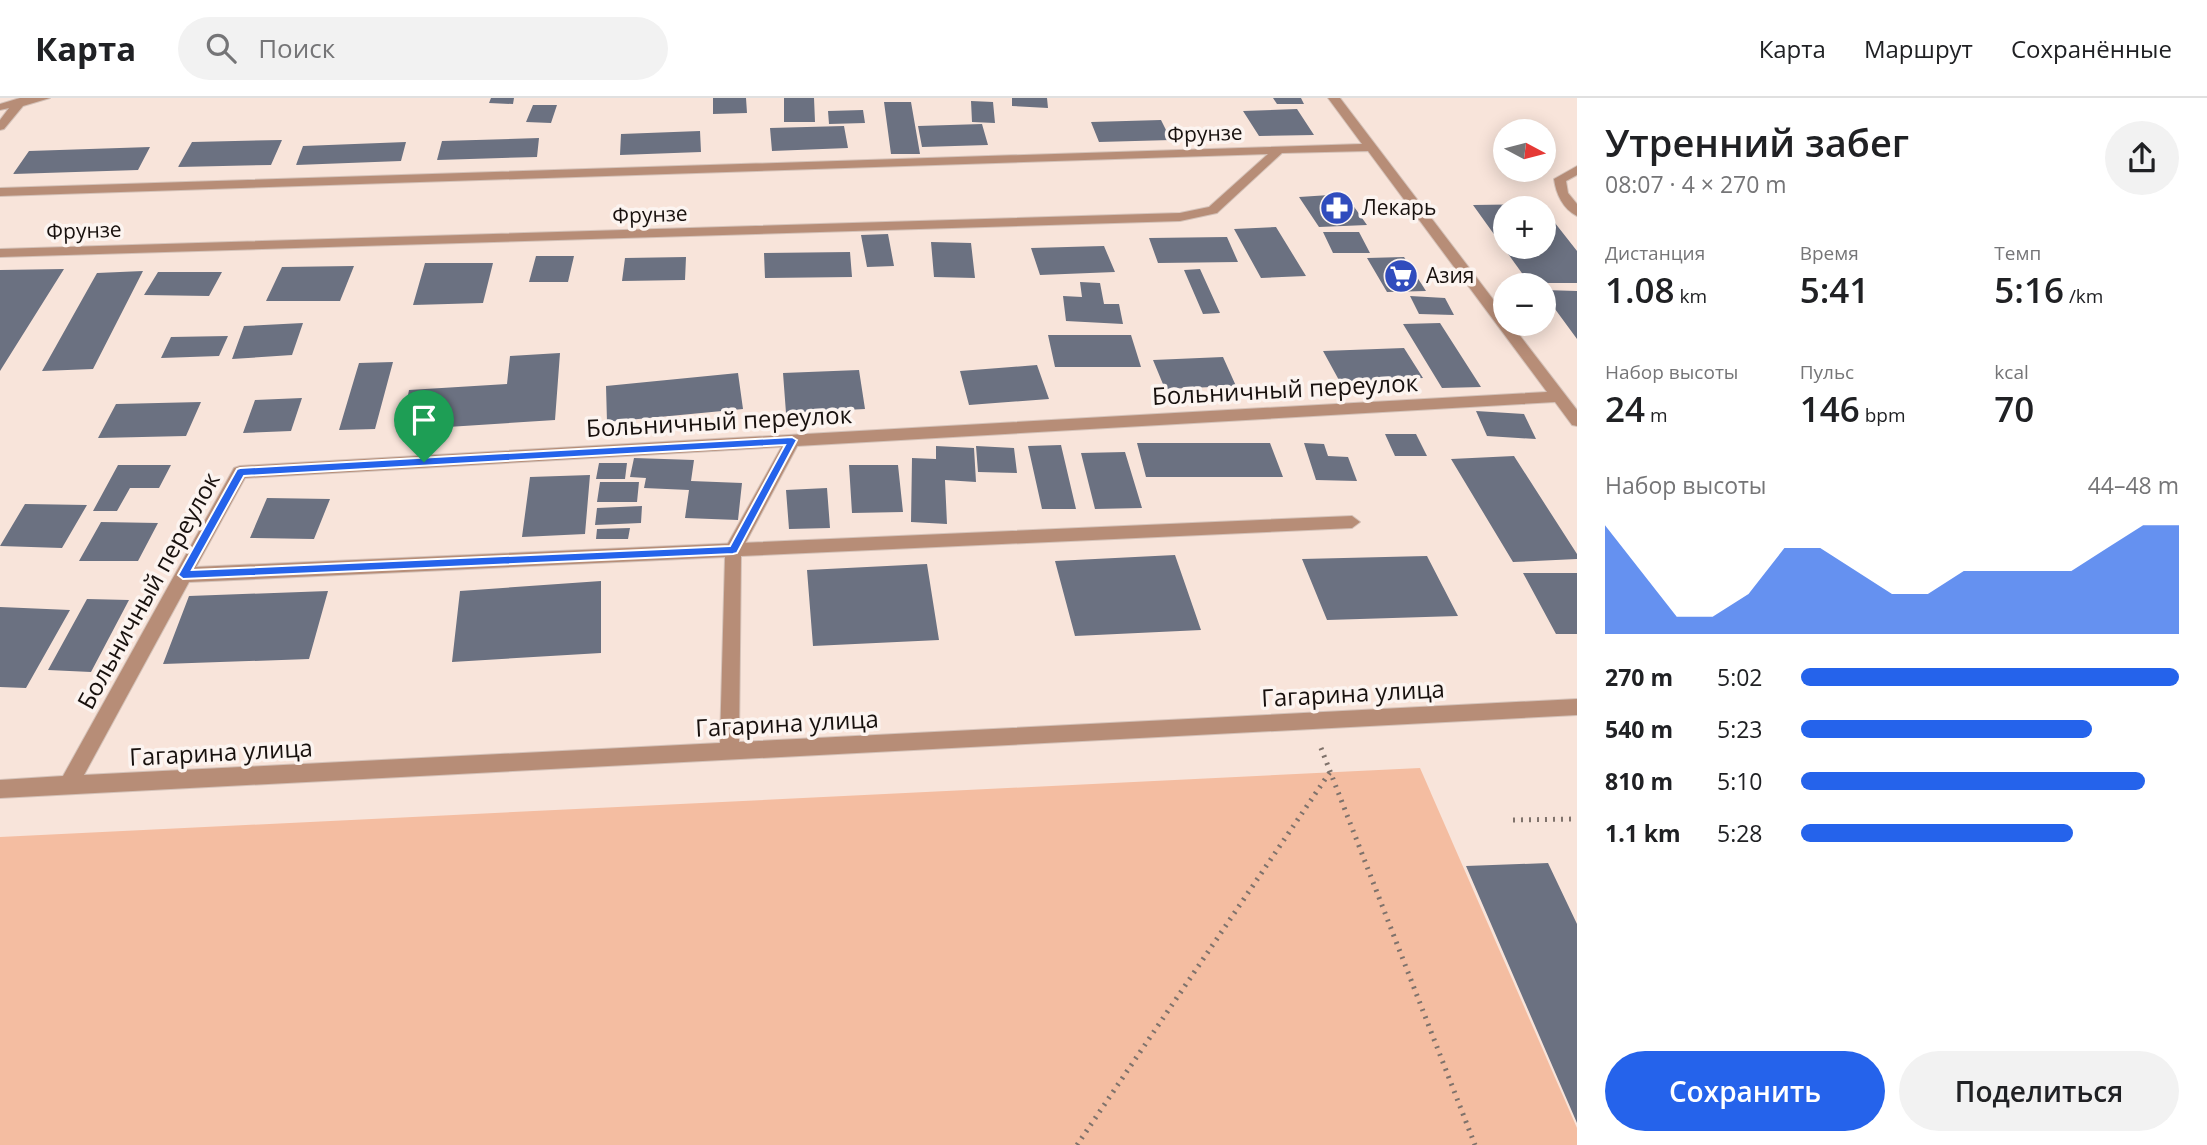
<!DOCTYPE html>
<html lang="ru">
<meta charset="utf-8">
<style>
body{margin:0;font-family:"Open Sans",sans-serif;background:#f2f2f2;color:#202124;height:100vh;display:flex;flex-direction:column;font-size:26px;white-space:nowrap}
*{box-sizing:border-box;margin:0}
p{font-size:23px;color:#757577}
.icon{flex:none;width:38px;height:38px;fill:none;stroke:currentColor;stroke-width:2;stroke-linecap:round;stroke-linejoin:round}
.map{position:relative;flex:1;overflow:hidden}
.details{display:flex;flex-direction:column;background:#fff;width:630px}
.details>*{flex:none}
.needle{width:46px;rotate:97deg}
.tools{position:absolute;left:1493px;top:21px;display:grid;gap:14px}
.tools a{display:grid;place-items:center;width:63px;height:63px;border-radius:50%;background:#fff;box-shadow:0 4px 18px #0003;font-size:35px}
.pin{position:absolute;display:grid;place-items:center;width:60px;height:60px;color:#fff;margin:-72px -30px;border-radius:50% 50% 50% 0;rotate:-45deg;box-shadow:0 0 7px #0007}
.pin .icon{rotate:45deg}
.round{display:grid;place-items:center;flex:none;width:74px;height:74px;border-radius:37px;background:#f2f2f2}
.summary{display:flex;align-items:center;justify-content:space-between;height:119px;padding:0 28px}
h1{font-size:38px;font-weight:600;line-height:52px}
.figures{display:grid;grid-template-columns:repeat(3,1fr);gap:10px;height:119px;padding:7px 28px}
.figures div{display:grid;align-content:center}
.figures b{font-size:35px;font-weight:600}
.figures small{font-size:19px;font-weight:400}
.figures p{font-size:19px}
.chart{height:196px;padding:14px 28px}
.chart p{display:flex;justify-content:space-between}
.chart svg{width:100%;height:126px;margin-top:7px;fill:#2563eb;opacity:.7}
.action{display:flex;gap:14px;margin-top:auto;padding:14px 28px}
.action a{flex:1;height:80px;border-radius:42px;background:#2563eb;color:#fff;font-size:28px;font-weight:600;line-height:80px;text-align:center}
.action a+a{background:#f2f2f2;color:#202124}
ul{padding:0 28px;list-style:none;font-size:23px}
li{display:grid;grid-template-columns:112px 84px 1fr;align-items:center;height:52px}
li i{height:18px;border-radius:9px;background:#2563eb}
header{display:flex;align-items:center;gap:42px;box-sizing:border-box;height:98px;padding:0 35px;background:#fff;border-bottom:2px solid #e0e0e0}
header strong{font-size:33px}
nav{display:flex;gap:38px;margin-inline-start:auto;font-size:24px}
.search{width:490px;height:63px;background:#f2f2f2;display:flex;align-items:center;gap:18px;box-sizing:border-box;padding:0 24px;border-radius:38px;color:#757577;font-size:26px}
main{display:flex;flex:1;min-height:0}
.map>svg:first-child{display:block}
</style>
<header>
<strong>Карта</strong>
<div class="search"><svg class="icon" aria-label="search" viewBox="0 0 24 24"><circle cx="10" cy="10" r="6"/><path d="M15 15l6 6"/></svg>Поиск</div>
<nav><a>Карта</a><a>Маршрут</a><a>Сохранённые</a></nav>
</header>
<main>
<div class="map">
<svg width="1577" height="1047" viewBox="0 0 1577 1047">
<rect width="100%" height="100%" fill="#f8e4da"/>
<!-- green -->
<path fill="#f4bda1" d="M1420,670L1577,1030V1047H0V739Z"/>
<!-- building -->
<path fill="#6b7181" d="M491,0H514L513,6L489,5Z
M713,0H746L747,15L713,16Z
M784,0H814L815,24H784Z
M1012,0H1047L1048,10L1012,8Z
M1273,0H1301L1304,6H1277Z
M971,3L993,4L995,25L972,24Z
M884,4H911L920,56H891Z
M533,7H557L551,25L526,24Z
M1297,11L1314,37L1259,38L1243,13Z
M863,12L865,25L829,26L828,13Z
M1161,22L1171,42L1099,44L1091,24Z
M982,26L988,47L922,49L918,28Z
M844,28L848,50L772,53L770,30Z
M700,33L701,54L620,57L621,36Z
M539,40L537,59L437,62L442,43Z
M282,42L271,67L178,69L192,44Z
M406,44L401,63L296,67L303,48Z
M150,49L138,72L13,76L29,53Z
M1345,96L1367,127L1319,129L1299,99Z
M1540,106L1543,110H1505V149H1544V111L1577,153V185H1529L1473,107Z
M1276,129L1306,178L1261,180L1234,131Z
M1323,134H1359L1370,155H1333Z
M888,136L894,168L867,169L861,137Z
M1227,139L1238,164L1158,165L1149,140Z
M931,144L971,145L975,180L934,179Z
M1104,148L1115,174L1040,177L1031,150Z
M850,154L852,179L765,180L764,155Z
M536,158H574L568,184H529Z
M686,159L685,182L622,183L625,160Z
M1404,159L1426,193L1387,194L1367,160Z
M425,165H493L483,205L413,207Z
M354,168L340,203H266L282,169Z
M64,171L0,273V172Z
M1200,171L1220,215L1203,216L1184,172Z
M143,173L93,271L42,273L97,175Z
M158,174H222L209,198L144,197Z
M1080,184L1100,185L1104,206H1119L1123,226L1066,223L1063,198L1082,199Z
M1544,192L1577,193V241L1544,196Z
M1410,198L1445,200L1454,217L1419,216Z
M303,225L292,257L232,261L244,228Z
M1440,225L1481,289L1442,290L1403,226Z
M1048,237H1131L1141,269H1055Z
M228,238L219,258L161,260L171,239Z
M1404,250L1423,280L1340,284L1323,253Z
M560,255L555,322L401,332L409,292L507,286L510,258Z
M1223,259L1236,288L1165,291L1153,262Z
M393,264L375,331L339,332L359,265Z
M1037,267L1049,301L969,307L960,273Z
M859,272L865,311L786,315L783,275Z
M738,275L743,311L607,324L606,288Z
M302,300L291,333L243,335L255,302Z
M201,304L186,338L98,340L116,306Z
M1476,313L1524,316L1536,341L1487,338Z
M1385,336H1416L1427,358H1395Z
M1137,345H1270L1283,379H1146Z
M1304,345L1324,346L1328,358L1348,359L1357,383L1316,382Z
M1061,347L1076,411H1042L1028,348Z
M936,348L974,350L976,384L945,382L947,426L911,424L912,360L936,361Z
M976,348L1014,350L1017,375L978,374Z
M1125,354L1142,410L1095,411L1081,355Z
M1514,358L1577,456V461L1513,464L1451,361Z
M634,360L694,362L691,383L742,385L738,422L685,420L689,392L644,390L646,380L630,379Z
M599,365H627L625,381H596Z
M118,367H171L159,390H130L117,413H93Z
M849,367H898L903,414L852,415Z
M590,377L585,436L522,439L530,379Z
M600,384H639L637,404H597Z
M827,390L830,430L789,431L786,392Z
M267,400L330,401L314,441L250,440Z
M25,406L87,407L62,450L0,448Z
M642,408L641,425L595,427L597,410Z
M101,424L158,425L138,463H79Z
M630,430L628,441H596L597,431Z
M1175,457L1201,532L1075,538L1055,463Z
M1427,458L1458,518L1327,522L1302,461Z
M927,466L939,542L813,548L807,472Z
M1523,475H1577V536H1556Z
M601,483V555L452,564L460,493Z
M328,493L309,561L163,566L189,498Z
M87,501L129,502L91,574L48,572Z
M0,509L70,512L26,590L0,589Z
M1548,765L1577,826V1025L1466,768Z"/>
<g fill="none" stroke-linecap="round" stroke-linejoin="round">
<!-- service casing -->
<g stroke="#d4c2b9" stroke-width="2">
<path id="service" d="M1577,68V77L1566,83L1568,95L1577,106V118C1563,111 1556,96 1554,81Z
M792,337L800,343L739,457H727L725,452L727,447L787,339Z"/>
</g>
<!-- minor casing -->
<g stroke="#d4c2b9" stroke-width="2">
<path id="minor" d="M20,0H50L23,8L4,31L0,32V22L9,10L0,12V6Z
M1328,0H1340L1505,217V226H1511L1577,312V328L1572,327L1555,304L245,380L196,469L1352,418L1360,424L1352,430L741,458L739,644L1577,601V617L0,700V682L63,678L234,370L240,368L1547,294L1368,53L1282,55L1217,115L1180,123L0,159V151L1180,115L1209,109L1268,56L0,98V90L1362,46ZM725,459L720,645L84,677L189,484Z"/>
</g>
<!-- path -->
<path stroke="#7f726b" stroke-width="5" stroke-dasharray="2 6" stroke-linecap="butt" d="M1321,650L1475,1047
M1513,722L1577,721
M1077,1047L1330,674"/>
<!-- service -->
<use href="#service" fill="#b78d77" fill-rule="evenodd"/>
<!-- minor -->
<use href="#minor" fill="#b78d77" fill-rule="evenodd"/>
</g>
<!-- route -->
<path fill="#2563eb" stroke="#fff" stroke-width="2" fill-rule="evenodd" d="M792,339L797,342L737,455L733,456L183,481L178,477L237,371L240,370ZM785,347L730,448L192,472L244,378Z"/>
<!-- icons -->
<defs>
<g id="pharmacy-disc" transform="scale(1.75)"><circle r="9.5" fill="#304cbd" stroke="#fcf4f0"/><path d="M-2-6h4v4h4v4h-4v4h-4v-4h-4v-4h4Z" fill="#fff"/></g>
<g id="supermarket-disc" transform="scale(1.75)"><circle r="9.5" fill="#304cbd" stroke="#fcf4f0"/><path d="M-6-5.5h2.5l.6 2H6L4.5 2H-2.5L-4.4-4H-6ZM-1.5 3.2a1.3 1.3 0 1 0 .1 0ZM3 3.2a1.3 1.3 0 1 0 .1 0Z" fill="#fff"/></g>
</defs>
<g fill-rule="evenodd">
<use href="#pharmacy-disc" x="1337" y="110"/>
<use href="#supermarket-disc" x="1401" y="178"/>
</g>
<g text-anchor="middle" stroke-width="7" stroke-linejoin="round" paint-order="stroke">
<!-- far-street labels -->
<g font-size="21" fill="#18110e" stroke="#fcf4f0">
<text transform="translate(1205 36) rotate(-2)" y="7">Фрунзе</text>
<text transform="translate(650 117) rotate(-2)" y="7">Фрунзе</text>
<text transform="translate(84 133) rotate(-2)" y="7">Фрунзе</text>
</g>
<!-- far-poi labels -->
<g font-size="21" fill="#18110e" stroke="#fcf4f0" text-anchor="start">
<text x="1362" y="117">Лекарь</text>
<text x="1426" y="185">Азия</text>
</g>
<!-- street labels -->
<g font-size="24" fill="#18110e" stroke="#fcf4f0">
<text transform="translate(1285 292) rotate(-3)" y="8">Больничный переулок</text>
<text transform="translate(719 324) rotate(-3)" y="8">Больничный переулок</text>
<text transform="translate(149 493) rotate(-61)" y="8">Больничный переулок</text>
<text transform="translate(1353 596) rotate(-3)" y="8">Гагарина улица</text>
<text transform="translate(787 626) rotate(-3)" y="8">Гагарина улица</text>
<text transform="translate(221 655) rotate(-3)" y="8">Гагарина улица</text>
</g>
</g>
</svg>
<div class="tools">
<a><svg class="needle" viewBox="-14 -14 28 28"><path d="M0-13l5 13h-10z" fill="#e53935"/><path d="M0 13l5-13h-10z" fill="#757577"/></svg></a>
<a>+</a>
<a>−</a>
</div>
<div class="pin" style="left:424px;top:364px;background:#1e9e55"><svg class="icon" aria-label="arrive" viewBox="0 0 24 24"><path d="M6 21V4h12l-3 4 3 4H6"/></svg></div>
</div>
<section class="details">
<div class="summary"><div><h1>Утренний забег</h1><p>08:07 · 4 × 270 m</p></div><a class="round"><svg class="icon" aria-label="share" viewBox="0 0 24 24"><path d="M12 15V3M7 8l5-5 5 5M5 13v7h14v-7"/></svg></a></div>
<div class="figures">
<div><p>Дистанция</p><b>1.08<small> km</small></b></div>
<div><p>Время</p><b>5:41</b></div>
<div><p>Темп</p><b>5:16<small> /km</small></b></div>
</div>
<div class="figures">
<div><p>Набор высоты</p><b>24<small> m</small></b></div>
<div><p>Пульс</p><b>146<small> bpm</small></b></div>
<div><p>kcal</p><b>70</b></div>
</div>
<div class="chart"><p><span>Набор высоты</span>44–48 m</p>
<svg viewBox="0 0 160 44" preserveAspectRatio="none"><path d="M0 44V6L10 22L20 38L30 38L40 30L50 14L60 14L70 22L80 30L90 30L100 22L110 22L120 22L130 22L140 14L150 6L160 6V44z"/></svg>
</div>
<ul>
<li><b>270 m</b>5:02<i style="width:100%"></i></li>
<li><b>540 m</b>5:23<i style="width:77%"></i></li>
<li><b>810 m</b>5:10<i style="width:91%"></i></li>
<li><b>1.1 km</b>5:28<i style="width:72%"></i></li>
</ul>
<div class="action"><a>Сохранить</a><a>Поделиться</a></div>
</section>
</main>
